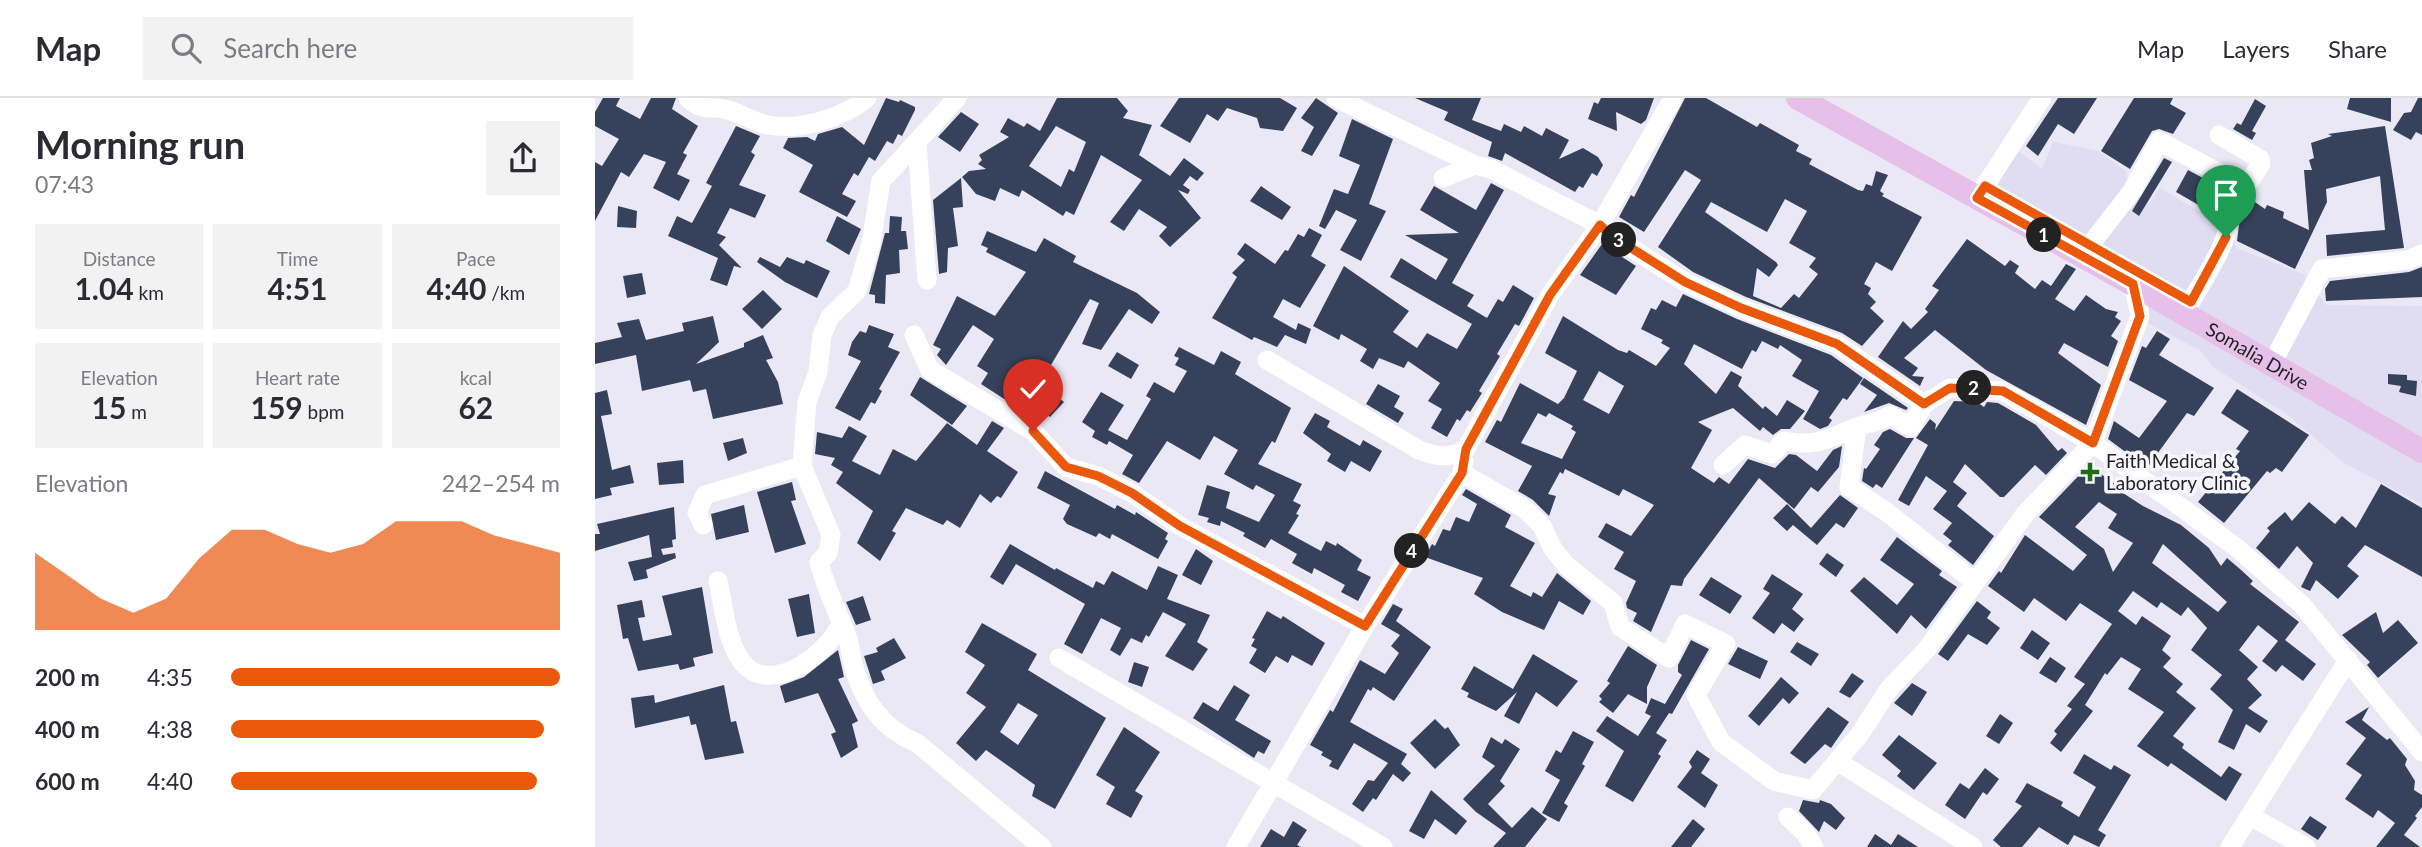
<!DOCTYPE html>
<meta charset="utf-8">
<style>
body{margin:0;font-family:Lato,sans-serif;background:#f2f2f3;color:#2b2b33;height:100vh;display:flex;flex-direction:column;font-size:26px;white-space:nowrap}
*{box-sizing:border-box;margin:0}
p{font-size:23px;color:#7c7c81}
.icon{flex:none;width:38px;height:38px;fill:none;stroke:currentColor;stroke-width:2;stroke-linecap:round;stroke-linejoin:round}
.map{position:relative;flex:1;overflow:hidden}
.drawer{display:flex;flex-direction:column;background:#fff;width:595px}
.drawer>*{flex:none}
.pin{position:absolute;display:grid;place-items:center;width:60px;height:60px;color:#fff;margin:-72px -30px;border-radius:50% 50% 50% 0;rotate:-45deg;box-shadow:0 0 7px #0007}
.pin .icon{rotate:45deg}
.km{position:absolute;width:35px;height:35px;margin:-18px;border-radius:50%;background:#222;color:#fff;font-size:19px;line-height:35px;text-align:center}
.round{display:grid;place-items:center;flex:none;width:74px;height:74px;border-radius:0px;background:#f2f2f3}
.overview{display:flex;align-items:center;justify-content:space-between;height:119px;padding:0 35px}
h1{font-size:38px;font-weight:700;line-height:52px}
.stats{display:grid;grid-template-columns:repeat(3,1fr);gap:10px;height:119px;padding:7px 35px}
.stats div{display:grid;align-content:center;border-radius:0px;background:#f2f2f3;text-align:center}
.stats b{font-size:30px;font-weight:700}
.stats small{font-size:19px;font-weight:400}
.stats p{font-size:19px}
.chart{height:196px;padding:14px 35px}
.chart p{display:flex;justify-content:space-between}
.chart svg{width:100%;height:126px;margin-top:7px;fill:#ea580c;opacity:.7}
ul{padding:0 35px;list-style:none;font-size:23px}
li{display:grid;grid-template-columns:112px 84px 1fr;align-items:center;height:52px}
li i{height:18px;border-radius:9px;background:#ea580c}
header{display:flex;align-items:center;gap:42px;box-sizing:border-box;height:98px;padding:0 35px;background:#fff;border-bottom:2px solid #e1e1e2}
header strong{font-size:33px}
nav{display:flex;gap:38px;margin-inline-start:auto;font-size:24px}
.search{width:490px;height:63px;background:#f2f2f3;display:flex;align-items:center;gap:18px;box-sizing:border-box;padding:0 24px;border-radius:0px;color:#7c7c81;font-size:26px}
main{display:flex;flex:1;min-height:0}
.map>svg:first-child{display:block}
</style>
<header>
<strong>Map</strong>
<div class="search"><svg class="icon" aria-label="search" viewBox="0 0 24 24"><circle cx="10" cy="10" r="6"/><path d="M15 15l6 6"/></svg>Search here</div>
<nav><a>Map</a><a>Layers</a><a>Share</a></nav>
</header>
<main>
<section class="drawer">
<div class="overview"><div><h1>Morning run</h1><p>07:43</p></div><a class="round"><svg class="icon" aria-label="share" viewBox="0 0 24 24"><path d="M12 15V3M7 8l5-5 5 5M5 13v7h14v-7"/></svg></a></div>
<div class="stats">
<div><p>Distance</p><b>1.04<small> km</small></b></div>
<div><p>Time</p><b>4:51</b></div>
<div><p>Pace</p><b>4:40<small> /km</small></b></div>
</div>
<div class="stats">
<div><p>Elevation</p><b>15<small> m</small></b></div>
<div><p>Heart rate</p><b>159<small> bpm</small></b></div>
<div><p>kcal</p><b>62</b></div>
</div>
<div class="chart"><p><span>Elevation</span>242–254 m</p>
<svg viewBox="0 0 160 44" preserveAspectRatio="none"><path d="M0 44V17L10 25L20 33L30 38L40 33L50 19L60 9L70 9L80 14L90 17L100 14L110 6L120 6L130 6L140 11L150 14L160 17V44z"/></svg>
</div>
<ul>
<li><b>200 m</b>4:35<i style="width:100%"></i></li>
<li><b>400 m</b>4:38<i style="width:95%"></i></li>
<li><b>600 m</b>4:40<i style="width:93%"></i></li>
</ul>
</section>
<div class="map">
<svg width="1827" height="749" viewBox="0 0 1827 749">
<rect width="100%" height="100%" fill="#eae8f5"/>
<!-- built -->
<path fill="#e0dcf1" d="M1458,44L1503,53L1531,73L1535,96L1554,105L1565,90L1636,132L1641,150L1708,176L1731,207L1827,208V344L1398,95L1422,52L1447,71Z
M1555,209L1827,362V406L1749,365L1690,315L1618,269L1606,253L1547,222Z"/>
<!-- building -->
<path fill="#36425b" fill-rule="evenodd" d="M8,0H25L21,8L45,21L56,0H81L77,11L103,28L88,55L92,57L82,76L95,82L84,103L58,90L71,64L49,56L34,79L26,74L0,123V64L7,68L24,41L0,28V14Z
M291,0L304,4L305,2L320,9V12L307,38L303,36L298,46L292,43L280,63L274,59L263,78L259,75L247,96L261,103L252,119L204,94L218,67L188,50L193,40L212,39L220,43L223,36L247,29L269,47Z
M462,0H522L533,13L528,20L557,27L544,57L575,78L589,60L609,75L602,83L595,78L588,87L595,92L593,96L583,92L606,120L575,149L564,138L572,129L544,111L529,133L515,124L547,82L506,57L479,117L471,113L468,118L427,92L424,99L405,90L400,103L381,96L367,79L374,73L391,71L383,66L387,62L384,57L414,39L405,34L413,20L429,29L432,25L445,33ZM461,28L491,44L479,74L474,71L466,89L434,68Z
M584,0H685L702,10L688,33L665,30L662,20L632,10L623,23L612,16L595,45L565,28Z
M721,0L743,15L717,58L706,53L719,29L706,20Z
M820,0H886L877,22L906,33L909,26L926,34L929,28L947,38L951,30L974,42L964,61L988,50L1003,59L1008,67L1002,78L997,75L988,90L984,88L980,94L910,55L907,63L893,58L897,44L849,22L853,14Z
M1006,0H1059L1051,22L1046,26L1021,14L1022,33L993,21L999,4L1003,6Z
M1090,0H1111L1162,29L1165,25L1204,47L1201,53L1217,61L1214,66L1263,92L1268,93L1271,86L1277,88L1281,73L1293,77L1285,93L1289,96L1287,98L1327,119L1297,173L1281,164L1269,186L1276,190L1273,196L1281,204L1275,210L1289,223L1267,248L1247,235L1151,199L1098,174L1063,149L1106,82L1090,72L1049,134L1024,119L1036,97L1039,99ZM1190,101L1212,113L1194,145L1221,160L1214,169L1223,176L1204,200L1199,196L1186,210L1158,198L1162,170L1174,179L1183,167L1181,164L1110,114L1116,104L1172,134Z
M1463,0H1502L1479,36L1463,26L1443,58L1431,48Z
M1539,0H1578L1575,6L1591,15L1578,36L1564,31L1557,33L1535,71L1506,53Z
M1755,0H1796V24L1752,11Z
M1823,0H1827V37L1821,34L1816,42L1798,32L1809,15L1816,14Z
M1660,1L1671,8L1657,33L1661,35L1657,42L1638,31L1642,25L1646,27Z
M366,14L384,26L365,54L343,39Z
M757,21L798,41L774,106L791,113L766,163L745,152L762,122L741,112L730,131L724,128L739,91L753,96L765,67L744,58Z
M141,28L165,38L156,54L160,57L144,87L171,97L160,120L135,110L122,135L131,139L124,147L147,170L139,168L132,188L115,182L123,160L73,138L82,118L97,125L117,88L111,85Z
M1790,28L1809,150L1732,158L1731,137L1790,132L1785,78L1731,91L1732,104L1700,171L1642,143L1645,119L1657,102L1670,111L1672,107L1689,114L1688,120L1714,132L1709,72H1717L1714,62L1719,60L1716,45L1737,38L1733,36Z
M1569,60L1577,64L1544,118L1537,113Z
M1593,72L1623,88H1637L1621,117L1581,94Z
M366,80L368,109L358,110L363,148L353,150L352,174L344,176L338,102Z
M896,85L909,92L857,185L879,197L872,208L892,220L903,201L908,204L918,187L939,200L924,228L920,226L902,256L905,258L884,293L887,295L875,314L872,312L865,323L862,321L852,339L836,330L847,311L833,303L845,285L813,263L809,270L784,260L778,271L765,263L772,251L746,236L744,242L718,228L749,168L814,213L798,234L822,250L832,235L862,251L877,226L795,179L806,160L841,182L853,161L810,137L864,135L825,112L839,88L881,112Z
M666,88L696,109L687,122L655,103Z
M23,108L42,113L41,130L22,129Z
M242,118L266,131L254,157L231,143Z
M295,118L307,119L306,133H311L313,151L304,152L305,175L291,177L290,206L280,205V197L274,196L290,135H294Z
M714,130L727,137L716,158L731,167L705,210L688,201L678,219L701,232L703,225L716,231L711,246L690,237L682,249L659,239L657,242L617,220L642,179L637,175L650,162L642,156L650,145L680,166L690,152L693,153L703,136L709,139Z
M392,133L441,154L449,140L481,158L478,164L542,195L565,214L557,226L534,211L506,252L487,246L504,205L495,201L456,267L451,264L441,281L469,304L455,319L430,296L420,308L386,286L393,275L382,268L399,241L378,227L351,267L342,257L346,251L338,247L362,198L400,218L431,174L391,154L393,150L386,147Z
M1372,141L1410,168L1415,162L1424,168L1420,175L1440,191L1447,182L1456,188L1471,166L1481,171L1460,201L1479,213L1491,197L1511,211L1523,214L1520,219L1526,223L1516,238L1523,243L1513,269L1469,245L1463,255L1506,287L1491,327L1391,272L1340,232L1309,260L1323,270L1317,278L1329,279L1325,288L1283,259L1308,223L1316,231L1333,214L1330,211L1344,192L1337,188Z
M1007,146L1041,168L1021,197L985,177Z
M165,159L185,169L192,159L209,166L211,162L235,173L222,200L190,184L162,164Z
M1827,169V199L1731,203L1730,191L1735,183L1814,174Z
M47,175L51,196L32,200L28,178Z
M168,192L187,211L167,231L147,211Z
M1088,196L1142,221L1236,257L1268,280L1252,302L1248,300L1234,320L1237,322L1233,328L1225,331L1208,321L1224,293L1197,278L1207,262L1185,247L1183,251L1167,243L1161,254L1157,252L1147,271L1099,246L1089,266L1121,296L1136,273L1147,279L1143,288L1168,311L1170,308L1182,318L1192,302L1210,313L1195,331H1186L1178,337L1168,329L1165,333L1138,310L1103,324L1117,332L1096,370L1119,385L1124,379L1134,386L1153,361L1180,370L1194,356L1201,357L1222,373L1238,352L1247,348L1244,369L1223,394L1216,389L1199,411L1164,380L1089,481L1087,488L1076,487L1056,534L1038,523L1042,515L1032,510L1031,505L1041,483L1019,471L1029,454L1003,439L1011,425L1036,438L1059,407L1028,391L1024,398L970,371L968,376L965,374L953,396L961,398L954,418L938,402L923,393L937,368L890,344L902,322L906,324L925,285L963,306L969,300L982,273L950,255L968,218L1023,252L1032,255L1034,252L1061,268L1075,250L1066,245L1068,242L1046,231L1056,210L1061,212L1067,202L1081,209ZM1004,273L1029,288L1014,316L988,302ZM943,315L951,319L954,315L978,328L976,331L981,334L967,361L926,345Z
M118,218L124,244L101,266L149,249V245L168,237L178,260L171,262L183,284L188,306L118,321L111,291L98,294L95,282L47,293L41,257L0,266V245L27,239L22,225L44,221L51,242L89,233L87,225Z
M274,227L299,236L293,249L305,254L284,291L287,293L280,306L276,304L265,323L240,310L266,263L253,257L257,244L265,233L271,235Z
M1562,233L1575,241L1564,257L1619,290L1599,318L1592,315L1552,370L1513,341L1519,323L1544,340L1572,303L1534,282L1547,248L1551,250Z
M584,249L619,267L626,253L646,264L640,276L696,310L680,345L677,343L663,366L707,386L698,403L706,407L701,416L704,417L693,435L726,453L731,443L741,448L742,445L767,462L762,472L776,479L763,503L746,494L750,487L719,470L717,476L697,465L702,456L676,441L670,450L648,438L650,435L626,423L625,428L612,424L614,420L603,417L612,387L635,394L631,410L664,424L680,397L661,387L658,392L629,376L643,352L619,338L605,362L572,343L544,385L527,376L538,357L514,343L512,347L497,339L500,333L487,324L506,294L529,307L513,332L532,342L556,301L551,298L559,284L579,295L592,273L580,267L584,260L579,258Z
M522,254L544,267L536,281L513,268Z
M1793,276L1812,277V282L1822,283L1821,298L1804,294L1806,288L1793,286Z
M325,279L372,308L357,327L315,297Z
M1269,280L1313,310L1311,312L1294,305L1269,314L1282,297L1265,286Z
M783,286L805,298L799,309L809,315L803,325L771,306Z
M1642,291L1714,337L1687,374L1681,370L1675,375L1672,373L1629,425L1603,404L1645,353L1641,351L1654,333L1626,315Z
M12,292L17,316L6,318L17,372L35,367L39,385L15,390L17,397L0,401V295Z
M1359,303L1382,304L1389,309L1392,304L1403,305L1441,327L1463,353L1467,350L1472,355L1451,377L1440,367L1409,399H1405L1370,366L1358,384L1372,395L1362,408L1399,438L1378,467L1353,447L1357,443L1348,436L1357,425L1338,411L1352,393L1331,378L1314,408L1303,402L1333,347L1321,340L1335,321L1341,326L1340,332Z
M720,315L735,323L732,329L765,348L768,342L787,353L775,374L756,363L750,374L732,363L736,356L708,335Z
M397,323L409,330L392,353L423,374L406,400L402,398L396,405L385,396L365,430L352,422L348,427L311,410L297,433L301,435L285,463L262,445L278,413L241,385L248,374L236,367L240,360L220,356L222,334L247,340L254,328L272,338L257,363L285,377L298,351L321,363L352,325L382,347Z
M1295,331L1311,340H1319L1287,390L1281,386L1278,390L1267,383L1269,370L1271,371L1285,351L1279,347L1288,334Z
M148,340L152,355L133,363L128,345Z
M88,362L89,385L64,387L62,365Z
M1495,366L1512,381L1531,391L1528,395L1548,408L1586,427L1614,450L1626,468L1632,460L1645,471L1658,483L1655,486L1704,524L1690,542L1721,566L1708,583L1687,567L1681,574L1667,563L1683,543L1663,527L1644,552L1663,569L1652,581L1667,597L1653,610L1673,623L1665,635L1651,626L1639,652L1623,644L1638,612L1615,591L1627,577L1596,552L1612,530L1593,509L1586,518L1566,504L1562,510L1538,493L1523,513L1541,527L1547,518L1576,538L1567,552L1576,560L1568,569L1588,586L1581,594L1601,610L1578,638L1589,646L1587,650L1626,679L1634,668L1647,676L1631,703L1576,665L1573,669L1542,648L1569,614L1533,591L1546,571L1526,559L1512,577L1510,575L1490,607L1498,613L1466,654L1455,645L1462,636L1459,633L1477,611L1472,608L1490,586L1479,579L1517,526L1485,505L1471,523L1439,500L1429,514L1393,488L1404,473L1406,475L1430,437L1478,473L1492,457L1444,419ZM1504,404L1522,416L1513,430L1538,445L1518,474L1509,451L1480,429ZM1568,446L1632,504L1623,514L1557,465Z
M450,373L520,411L522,407L540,417L541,414L573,435L570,441L573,443L563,461L517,436L515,441L504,435L501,439L472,426L468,421L475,407L442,390Z
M197,384L201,402L196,403L211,446L180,455L162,394Z
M1786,386L1827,410V479L1770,447L1752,468L1764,478L1743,501L1721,482L1715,493L1706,489L1718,465L1702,448L1684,471L1661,450L1675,433L1672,430L1690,414L1697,423L1714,404L1740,426L1747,418L1761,430Z
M871,391L916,417L910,429L940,445L915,488L936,499L938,494L947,499L962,475L996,503L988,517L964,503L949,532L907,514L879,496L888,480L830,459L837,446L840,448L848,431L855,433L861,419L874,424L882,406L867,397Z
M1245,397L1263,410L1249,430L1241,425L1222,447L1198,427L1192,433L1178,420L1192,406L1216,430Z
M149,407L154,434L121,442L116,416Z
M79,409L81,441L77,442L78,449L66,451L68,457L80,455L81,460L51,472L53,480L39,483L33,464L57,459L54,437L0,453V436H5L2,426Z
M1302,439L1347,473L1344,477L1362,489L1331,531L1316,517L1302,536L1255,493L1269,479L1302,507L1319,486L1285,462Z
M415,446L460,472L461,470L498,490L501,483L509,487L517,473L552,492L563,468L583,477L572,501L615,517L602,544L613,551L598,573L570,558L591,526L568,514L554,539L551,537L547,545L536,540L525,558L515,552L526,530L506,520L487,556L469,546L490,506L421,466L408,487L395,479Z
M601,451L618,463L606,487L587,477Z
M1232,455L1249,467L1241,479L1224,466Z
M1177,476L1208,496L1197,511L1209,521L1199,534L1187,525L1179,536L1157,520L1175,495L1168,491Z
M1116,479L1147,498L1135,516L1104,497Z
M107,489L118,555L98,560L100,568L85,572L83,566L43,573L33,540L28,541L22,507L47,502L50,519L43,520L48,543L77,537L67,498Z
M214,496L220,535L202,539L193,501Z
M268,498L276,522L261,527L251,504Z
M1382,503L1396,514L1392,520L1405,530L1392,547L1373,536L1353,563L1343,556Z
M798,506L808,511L801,523L836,549L799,603L778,589L776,593L773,591L755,624L812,656L806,666L816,675L808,684L798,676L781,702L778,700L768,714L757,706L773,682L779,683L793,665L759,645L743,672L734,668L737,663L726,657L728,654L715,647L735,612L738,614L765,562L790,576L804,555L796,548L805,537L786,526Z
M672,513L686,521L688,518L730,545L717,568L697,557L693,565L681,558L670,575L654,565L662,551L656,548L660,541L657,540Z
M1781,514L1788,535L1803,522L1823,545L1783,580L1772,567L1775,564L1747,537Z
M387,525L442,556L433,572L511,620L460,711L437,698L440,687L391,652L381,663L361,645L391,609L371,595L390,567L370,554ZM423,605L443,617L423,647L405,634Z
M1437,532L1455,545L1443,562L1425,550Z
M299,540L311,560L286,573L290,582L278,586L269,558L283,554L281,550Z
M1096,542L1114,551L1077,616L1074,615L1061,635L1072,642L1063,656L1066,658L1038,704L1010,688L1029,653L1001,633L1012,618L1043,638L1056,618L1050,615L1056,600L1070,606L1087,577L1083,574V567Z
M1202,544L1224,556L1216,568L1195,554Z
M1033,548L1062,567L1052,589V606L1033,596L1018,615L1004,604L1007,601L1004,598L1015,585L1012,583Z
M1143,549L1173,563L1165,581L1133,566Z
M243,552L249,579L243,581L263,623L257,626L263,649L246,660L236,636L241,634L223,595L190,605L185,588L209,579Z
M938,556L983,583L962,609L941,594L924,626L909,618L922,594L901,613L872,599L874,595L866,591L879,568L918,591Z
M1455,559L1471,570L1461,585L1444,575Z
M539,564L554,569L547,589L533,584Z
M1257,575L1269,583L1255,600L1244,594Z
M1186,579L1204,595L1194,606L1188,600L1164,628L1153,618Z
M1317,585L1332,594L1317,618L1299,605Z
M129,587L136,624L141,623L149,655L110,662L101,626L96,627L94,618L40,630L36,600L59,597L60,605Z
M639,587L655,597L640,622L676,643L669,656L663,653L659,660L598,620L608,604L623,613Z
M1233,609L1254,624L1236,650L1230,646L1210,666L1195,655Z
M1774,609L1767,622L1792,642L1795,640L1812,661L1810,667L1820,683L1819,692L1827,697V709L1820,718L1822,720L1809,737L1825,749H1781L1800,725L1783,712L1778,720L1750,701L1767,677L1751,666L1771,640L1750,624Z
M1405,616L1418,625L1404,646L1391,638Z
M840,621L850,631L853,629L865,647L840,671L815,645Z
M529,629L565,654L540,693L548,698L536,720L511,706L520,689L501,677Z
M978,633L999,644L987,666L990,668L969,705L973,708L964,724L947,715L965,682L950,673L961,652L966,655Z
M1304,637L1342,665L1319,692L1302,678L1306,673L1287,657Z
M896,639L907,646L910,641L925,651L905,683L910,688L893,706L917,730L937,709L952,721L930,749H898L911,735L881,714L868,701L900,668L887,659Z
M1102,652L1115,661L1106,675L1123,687L1110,710L1082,689L1097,669L1094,664Z
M1489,656L1516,672L1519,667L1536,677L1503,732L1511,737L1504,749L1479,737L1473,747L1444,729L1427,749H1406L1398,742L1427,708L1420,704L1432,685L1468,704L1466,708L1484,719L1501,689L1478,675Z
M1390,670L1404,681L1392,697L1388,694L1370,721L1350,707L1365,685L1374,691Z
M836,692L872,723L861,737L840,721L829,741L814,733Z
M1208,702L1224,705L1225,702L1236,706L1250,720L1241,732L1229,723L1224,734L1204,713Z
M1715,718L1732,729L1723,742L1706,731Z
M1098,721L1110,731L1096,749H1076Z
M698,723L712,732L702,747L706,749H665L676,731L689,739Z
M1280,736L1296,747L1303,736L1323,749H1272Z"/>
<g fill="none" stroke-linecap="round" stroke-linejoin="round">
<!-- minor -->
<path stroke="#fff" stroke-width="19" d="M93,0C110,16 115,6 133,12C147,16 160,25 174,27C205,33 248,20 272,0
M362,0L286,83L276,145L262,193L235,219L227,237L223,274L212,304L207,368L236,437L233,455L224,464C230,489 242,512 251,536C255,544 255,554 257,562C266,600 285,630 322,645L447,749
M741,0L880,67
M322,46L332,182
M848,80L880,67L896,71L1005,127L1078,0
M1382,100L1447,0
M1496,146L1537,93L1564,43L1628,77
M1596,204C1607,183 1639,138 1633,116L1666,66L1665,61L1624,37
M319,237L335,272L438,333L471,369L503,378L537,395L585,428L770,528
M1683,254L1727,171L1813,162L1827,156
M672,262L824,352C842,359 853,361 871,351L955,197L1005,127L1014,136L1090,184L1146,210L1242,246L1329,306L1355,290L1407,293L1498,345L1642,450L1707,507L1827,654
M1262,329L1254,389L1293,415L1380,484
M1128,367L1150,347L1177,356L1189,343C1222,349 1230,342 1259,330C1273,324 1280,327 1295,317L1316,329L1329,306
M867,375L930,411L947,428L958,451L972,468L1018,505L1025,529L1074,560L1090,526L1131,546L1101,597L1126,644L1179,683L1218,692L1265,636L1294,591L1332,551L1430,416L1498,345L1545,218L1538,186
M108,427L102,415L110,397L207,368
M123,483C129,509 131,544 148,565C176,599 234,555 246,525
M464,560L788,749
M1242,663L1378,749
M1655,718L1711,749
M1193,719L1210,735L1219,749
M641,749L770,528L867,375L869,362
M1635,749L1753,562"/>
<!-- major -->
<path stroke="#e6c0e8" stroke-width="24" id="s1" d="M1203,0L1538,186L1827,353"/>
</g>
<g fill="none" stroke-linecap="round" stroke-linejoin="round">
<!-- route casing -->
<g stroke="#fff" stroke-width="14">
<path id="route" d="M438,333L471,369L503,378L537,395L585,428L770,528L867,375L871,351L955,197L1005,127L1014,136L1090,184L1146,210L1242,246L1329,306L1355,290L1408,293L1498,345L1545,218L1538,186L1382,100L1390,88L1596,204L1631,139"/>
</g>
<!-- route -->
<use href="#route" stroke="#ea580c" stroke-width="9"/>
</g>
<!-- markers -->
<path fill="#1f6d10" stroke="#f7f6fe" stroke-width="2.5" d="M1491.5 363.5h7v7h7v7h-7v7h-7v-7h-7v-7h7z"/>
<g text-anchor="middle" stroke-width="7" stroke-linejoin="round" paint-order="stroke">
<!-- street labels -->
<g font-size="19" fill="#201f24" stroke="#f7f6fe">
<text dy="7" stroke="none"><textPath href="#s1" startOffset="527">Somalia Drive</textPath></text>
</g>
<!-- poi labels -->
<g font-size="19" fill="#201f24" stroke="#f7f6fe" text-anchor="start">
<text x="1511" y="370">Faith Medical &amp;<tspan x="1511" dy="22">Laboratory Clinic</tspan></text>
</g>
</g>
</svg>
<div class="pin" style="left:1631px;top:139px;background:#1e9e55"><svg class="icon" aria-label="arrive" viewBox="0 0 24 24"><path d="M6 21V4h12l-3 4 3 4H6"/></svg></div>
<div class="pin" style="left:438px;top:333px;background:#d93025"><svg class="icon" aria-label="check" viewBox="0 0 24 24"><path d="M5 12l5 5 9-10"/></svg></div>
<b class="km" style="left:1449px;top:137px">1</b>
<b class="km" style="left:1379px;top:290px">2</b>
<b class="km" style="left:1024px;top:142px">3</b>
<b class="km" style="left:817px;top:453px">4</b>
</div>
</main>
